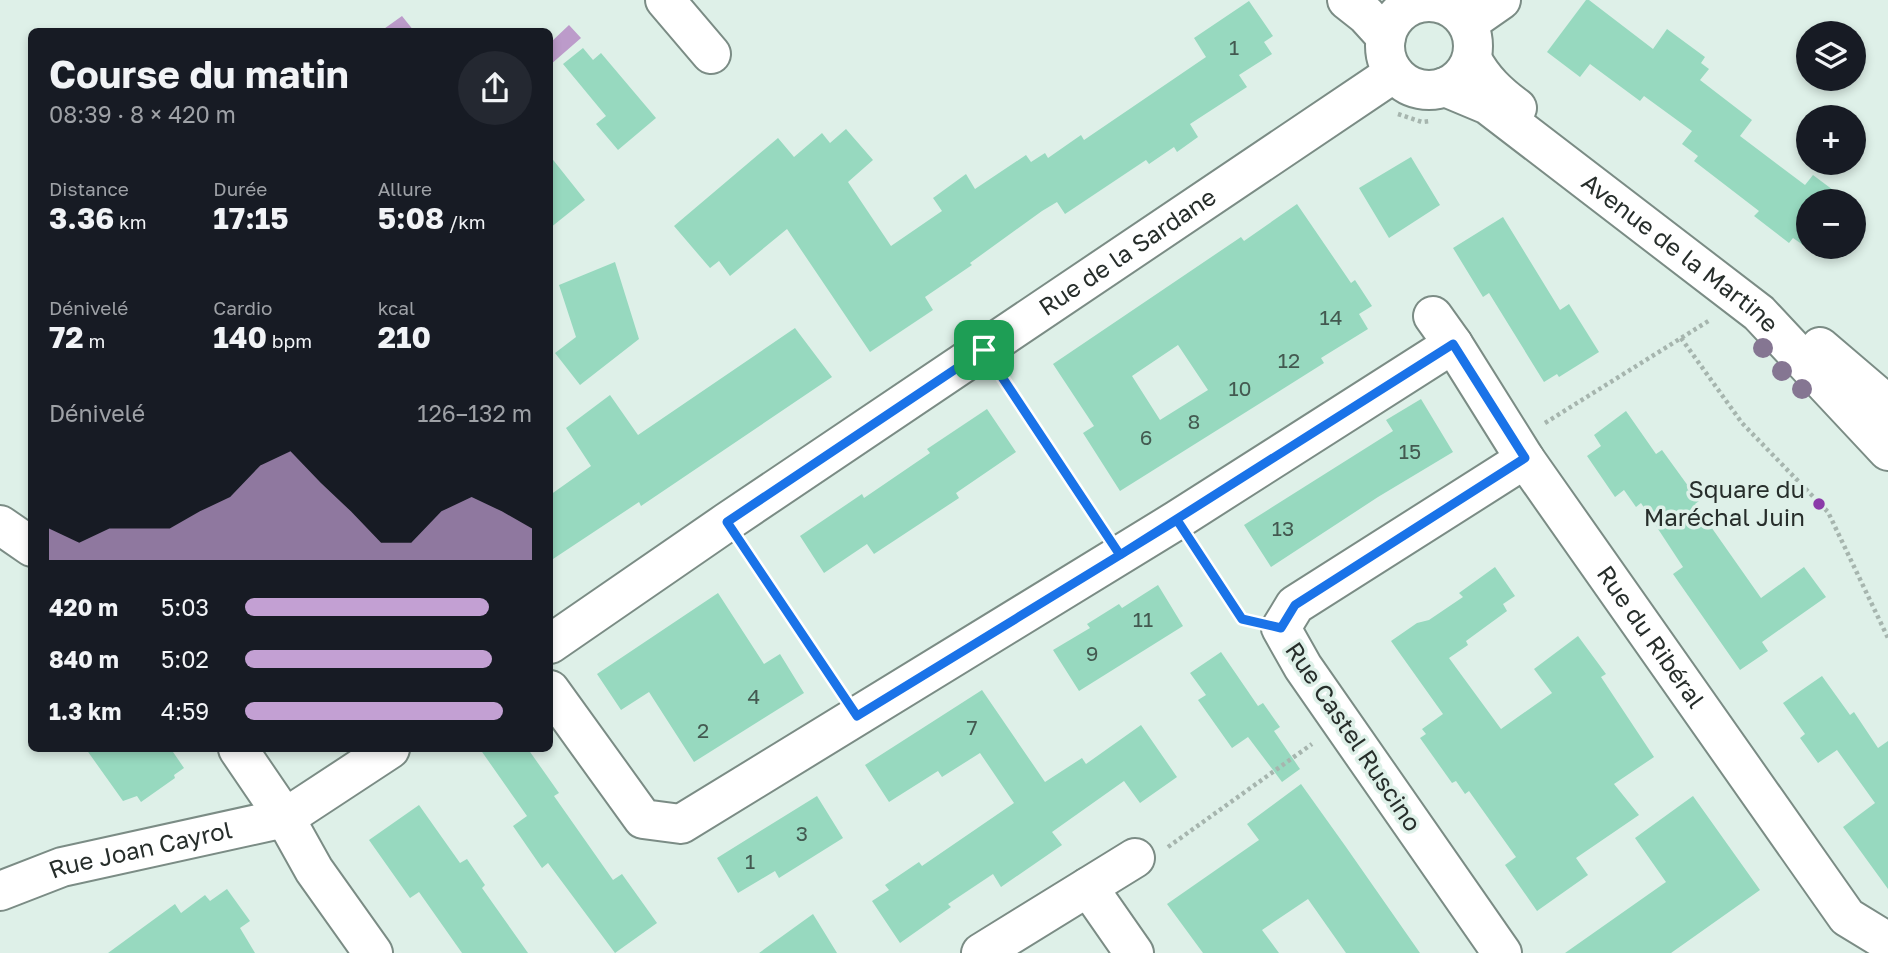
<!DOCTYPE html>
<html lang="fr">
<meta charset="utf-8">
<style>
body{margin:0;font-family:"Golos Text",sans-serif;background:#242831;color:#f1f3f6;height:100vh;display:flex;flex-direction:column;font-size:26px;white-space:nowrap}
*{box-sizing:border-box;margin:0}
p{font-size:23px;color:#9ea1a6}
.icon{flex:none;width:38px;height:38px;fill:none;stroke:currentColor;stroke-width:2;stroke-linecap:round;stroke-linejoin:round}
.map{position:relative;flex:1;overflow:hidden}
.panel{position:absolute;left:28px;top:28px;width:525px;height:724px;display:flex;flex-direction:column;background:#171b24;border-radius:10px;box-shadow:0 4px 10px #0003}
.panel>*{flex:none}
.controls{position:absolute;left:1796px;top:21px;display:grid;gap:14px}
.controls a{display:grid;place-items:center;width:70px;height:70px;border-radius:50%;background:#171b24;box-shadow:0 4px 10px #0003;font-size:35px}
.pin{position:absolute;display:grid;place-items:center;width:60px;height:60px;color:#fff;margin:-30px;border-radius:14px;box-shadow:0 4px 10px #0006}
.round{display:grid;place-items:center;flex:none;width:74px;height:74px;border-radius:37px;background:#242831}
.head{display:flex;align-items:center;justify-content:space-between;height:119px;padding:0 21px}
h1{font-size:38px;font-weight:700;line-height:52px}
.metrics{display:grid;grid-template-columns:repeat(3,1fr);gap:10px;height:119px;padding:7px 21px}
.metrics div{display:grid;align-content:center}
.metrics b{font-size:30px;font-weight:700}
.metrics small{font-size:19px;font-weight:400}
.metrics p{font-size:19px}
.chart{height:196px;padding:14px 21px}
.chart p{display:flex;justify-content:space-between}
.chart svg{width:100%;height:126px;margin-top:7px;fill:#c3a0d3;opacity:.7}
ul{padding:0 21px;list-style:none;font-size:23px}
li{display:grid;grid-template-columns:112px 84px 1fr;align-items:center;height:52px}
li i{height:18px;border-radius:9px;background:#c3a0d3}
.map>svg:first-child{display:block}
</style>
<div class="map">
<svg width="1888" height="953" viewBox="0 0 1888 953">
<rect width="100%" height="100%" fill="#def0e8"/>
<!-- water -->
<path fill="#bc9bca" d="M402,16L414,31H381Z
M569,25L581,38L550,65V43Z"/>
<!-- building -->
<path fill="#97d9bf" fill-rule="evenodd" d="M1586,0H1589L1653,49L1667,29L1705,57L1701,63L1709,69L1700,80L1752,120L1740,136L1805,185L1813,175L1845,199L1844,201H1808V247H1811L1809,249L1793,238L1789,243L1754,216L1759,211L1694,161L1698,156L1682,144L1692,131L1644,96L1640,101L1590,64L1580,77L1547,52Z
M1249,1L1273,36L1264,42L1272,54L1239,75L1247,87L1190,124L1198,137L1177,152L1174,147L1149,164L1146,160L1065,214L1057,202L1042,211L970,263L972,265L925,297L933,310L870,352L787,229L730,276L719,261L710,268L674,226L778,138L794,157L822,133L830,143L846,129L873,160L848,182L891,246L942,211L933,198L966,174L975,189L1026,155L1031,162L1045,153L1048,158L1081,135L1084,140L1206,57L1194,38Z
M583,48L593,60L601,53L656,118L618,150L596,124L606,116L563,64Z
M550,156L585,200L550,228Z
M1411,157L1440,205L1389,238L1359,188Z
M1297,204L1351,283L1355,280L1372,306L1359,314L1368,329L1321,358L1324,363L1120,491L1083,433L1094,426L1053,364L1241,237L1244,241ZM1178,345L1208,390L1160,420L1132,376Z
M1503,217L1560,310L1569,304L1599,352L1559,377L1557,374L1544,382L1489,293L1483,297L1453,248Z
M615,262L639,339L580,385L555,353L576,337L559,285Z
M795,328L832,377L641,506L639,502L550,561V495L591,466L566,428L610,395L638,435Z
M1421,399L1453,452L1378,497L1271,567L1244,525L1393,431L1386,420Z
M987,409L1016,452L956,493L959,498L874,554L867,544L824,573L800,536L862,494L864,498L930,453L927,449Z
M1626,411L1656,454L1662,450L1699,501L1695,504L1761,598L1804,567L1826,597L1762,642L1768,651L1740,670L1673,574L1683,567L1641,503L1636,507L1624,490L1615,497L1587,456L1601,446L1594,435Z
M1495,567L1515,596L1503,604L1507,611L1466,641L1468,645L1449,658L1501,729L1552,693L1534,669L1578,636L1606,674L1601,677L1654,757L1614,784L1639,815L1576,858L1588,875L1537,911L1505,865L1516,857L1469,791L1465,794L1456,781L1452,783L1420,738L1426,734L1422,729L1443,714L1391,641L1417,623L1429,620L1463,597L1459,593Z
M1158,585L1183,626L1079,691L1053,650L1090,628L1087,624L1119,604L1122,608Z
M718,593L764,664L780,654L804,693L694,762L649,692L621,710L597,674Z
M1221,652L1258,706L1263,703L1280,727L1274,731L1300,769L1282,782L1248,737L1232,748L1198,700L1206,695L1190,673Z
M1822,676L1850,715L1854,712L1878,748L1888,741V889L1843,827L1875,803L1837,750L1818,763L1800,738L1805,734L1783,703Z
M982,690L1045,782L1082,758L1086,764L1141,725L1177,777L1140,803L1124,781L1052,832L1062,845L1001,887L993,874L948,904L951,907L900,943L872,901L889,890L885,885L919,862L922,866L1014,803L980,753L942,777L938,771L889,802L865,765Z
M86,749H171L184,768L174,775L175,778L141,802L137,796L123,801Z
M480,749H528L559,793L554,796L613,880L622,874L657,923L615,953L548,863L542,868L513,826L527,816Z
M1301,784L1346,847L1420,953H1346L1308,899L1262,930L1279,953H1203L1167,904L1259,840L1247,824Z
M817,796L843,838L779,878L775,871L738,893L717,858Z
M1693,796L1760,890L1671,953H1565L1666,882L1635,838Z
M419,805L460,863L467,859L485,885L482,888L528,953H462L419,892L410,898L369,840Z
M227,889L250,921L240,928L255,953H108L175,904L181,913L205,895L210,901Z
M813,914L837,953H759Z"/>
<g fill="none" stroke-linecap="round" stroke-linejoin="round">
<!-- minor casing -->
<g stroke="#7b8c85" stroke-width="42">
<g id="minor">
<path d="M665,0L711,54"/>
<path d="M1347,0L1366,15L1386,37"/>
<circle cx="1429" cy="46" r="44"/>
<path d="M1468,23L1501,0"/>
<path d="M1472,59C1483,80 1498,94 1517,108"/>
<path id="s1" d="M1445,87L1488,105L1759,313L1888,451"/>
<path id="s2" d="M1433,316L1453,344L1525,459L1847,917L1888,942"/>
<path d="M1820,347L1888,405"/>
<path d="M0,525L32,547"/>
<path id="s3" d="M550,644L727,522L1394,73"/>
<path d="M550,690L643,819L681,824L1177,520L1453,344"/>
<path d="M238,749L285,818L314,870L373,953"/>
<path d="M1088,887L1134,953"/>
<path id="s4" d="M0,891L62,867L285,818L390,749"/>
<path d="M981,953L1135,858"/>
<path d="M1502,953L1303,667L1281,628L1295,605L1525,459"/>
</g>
</g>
<!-- path -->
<path stroke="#a6b5ae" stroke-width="4.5" stroke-dasharray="3.5 3.5" stroke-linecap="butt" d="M1398,114L1422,122L1430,121
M1681,338L1742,423L1828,512L1888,638
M1003,378L1100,525
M1545,423L1710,320
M746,551L837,686
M1197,551L1242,619L1246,620
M1168,847L1312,744"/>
<!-- minor -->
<use href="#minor" stroke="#fff" stroke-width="38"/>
</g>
<!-- trees -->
<g fill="#857692">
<circle cx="1763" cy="348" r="10"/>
<circle cx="1782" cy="371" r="10"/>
<circle cx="1802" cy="389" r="10"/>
</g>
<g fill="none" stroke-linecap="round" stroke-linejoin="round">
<!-- route casing -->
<g stroke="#fff" stroke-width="14">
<path id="route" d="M984,350L727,522L857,716C964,651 1070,585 1177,520L1242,619L1281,628L1295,605L1525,458L1453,344L1120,555L984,350"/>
</g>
<!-- route -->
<use href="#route" stroke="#1a73e8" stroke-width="9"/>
</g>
<!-- markers -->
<circle fill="#8b3aa9" stroke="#def0e8" stroke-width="2.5" cx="1819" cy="504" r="7"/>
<g text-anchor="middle" stroke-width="7" stroke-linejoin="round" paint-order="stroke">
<!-- number labels -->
<g font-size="21" fill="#435950">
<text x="1234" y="55">1</text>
<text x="1331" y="325">14</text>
<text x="1289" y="368">12</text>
<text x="1240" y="396">10</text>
<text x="1194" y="429">8</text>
<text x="1146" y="445">6</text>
<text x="1410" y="459">15</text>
<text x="1283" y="536">13</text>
<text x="1143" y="627">11</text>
<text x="1092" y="661">9</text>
<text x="754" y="704">4</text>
<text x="972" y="735">7</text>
<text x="703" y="738">2</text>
<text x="802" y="841">3</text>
<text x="750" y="869">1</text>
</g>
<!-- street labels -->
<g font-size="24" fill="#272e2b" stroke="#def0e8">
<text dy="8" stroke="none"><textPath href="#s3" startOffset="698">Rue de la Sardane</textPath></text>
<text dy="8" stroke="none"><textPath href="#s1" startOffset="289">Avenue de la Martine</textPath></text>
<text dy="8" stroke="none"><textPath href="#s2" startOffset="388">Rue du Ribéral</textPath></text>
<text transform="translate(1353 737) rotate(56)" y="8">Rue Castel Ruscino</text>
<text dy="8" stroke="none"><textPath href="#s4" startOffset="147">Rue Joan Cayrol</textPath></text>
</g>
<!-- poi labels -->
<g font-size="24" fill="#272e2b" stroke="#def0e8" text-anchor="end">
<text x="1805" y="498">Square du<tspan x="1805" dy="28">Maréchal Juin</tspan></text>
</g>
</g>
</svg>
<div class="controls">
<a><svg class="icon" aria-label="layers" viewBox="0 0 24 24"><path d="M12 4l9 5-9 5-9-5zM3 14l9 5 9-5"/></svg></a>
<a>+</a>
<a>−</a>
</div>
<div class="pin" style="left:984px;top:350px;background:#1e9e55"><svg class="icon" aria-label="arrive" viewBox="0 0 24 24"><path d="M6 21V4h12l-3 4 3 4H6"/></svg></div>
<section class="panel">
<div class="head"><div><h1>Course du matin</h1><p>08:39 · 8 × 420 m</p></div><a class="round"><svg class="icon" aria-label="share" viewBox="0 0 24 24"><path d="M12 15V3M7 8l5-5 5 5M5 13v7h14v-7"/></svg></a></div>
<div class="metrics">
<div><p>Distance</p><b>3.36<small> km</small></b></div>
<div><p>Durée</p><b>17:15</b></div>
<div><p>Allure</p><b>5:08<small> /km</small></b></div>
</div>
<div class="metrics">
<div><p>Dénivelé</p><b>72<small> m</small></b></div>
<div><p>Cardio</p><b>140<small> bpm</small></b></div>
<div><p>kcal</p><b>210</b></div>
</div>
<div class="chart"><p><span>Dénivelé</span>126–132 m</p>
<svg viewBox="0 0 160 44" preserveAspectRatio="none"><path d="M0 44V33L10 38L20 33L30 33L40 33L50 27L60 22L70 11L80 6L90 17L100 27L110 38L120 38L130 27L140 22L150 27L160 33V44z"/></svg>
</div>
<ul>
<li><b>420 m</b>5:03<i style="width:85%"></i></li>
<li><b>840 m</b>5:02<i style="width:86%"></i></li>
<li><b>1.3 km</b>4:59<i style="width:90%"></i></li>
</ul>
</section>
</div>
